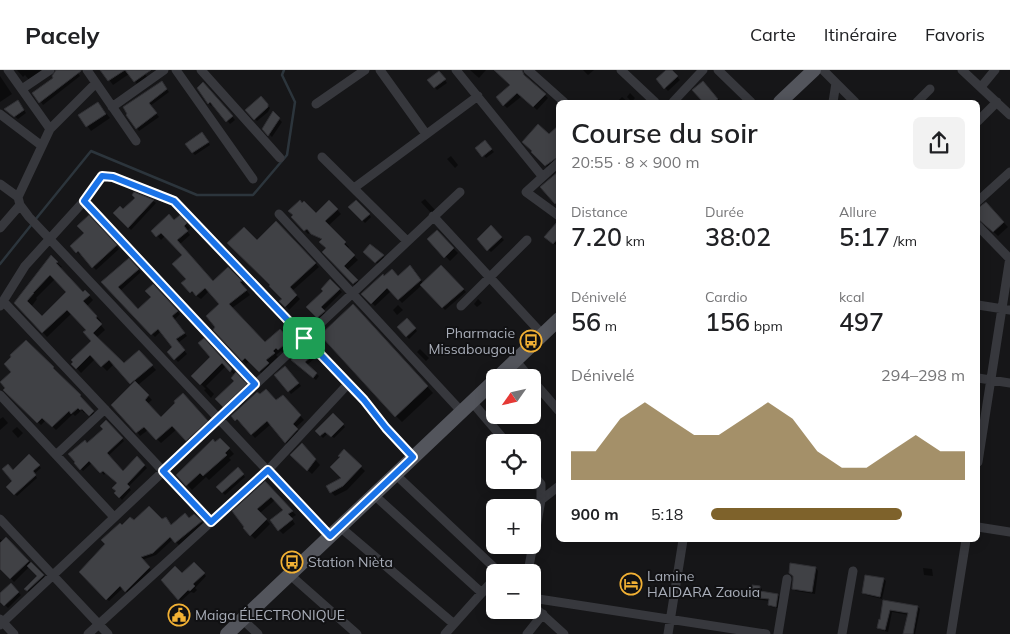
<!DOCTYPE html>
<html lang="fr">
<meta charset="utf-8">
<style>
body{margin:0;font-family:Mulish,sans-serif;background:#f2f2f2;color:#202124;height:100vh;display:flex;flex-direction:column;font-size:19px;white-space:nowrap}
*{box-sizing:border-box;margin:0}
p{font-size:16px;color:#757577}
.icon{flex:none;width:28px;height:28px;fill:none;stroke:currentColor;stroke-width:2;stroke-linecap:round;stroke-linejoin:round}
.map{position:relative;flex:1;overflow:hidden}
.sheet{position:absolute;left:556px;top:30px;width:424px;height:442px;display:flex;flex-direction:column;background:#fff;border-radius:8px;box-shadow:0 2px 12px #0003}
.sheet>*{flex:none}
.needle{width:32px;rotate:236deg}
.fabs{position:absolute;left:486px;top:299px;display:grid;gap:10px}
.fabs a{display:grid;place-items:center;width:55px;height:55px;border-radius:8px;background:#fff;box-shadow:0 2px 12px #0003;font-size:25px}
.pin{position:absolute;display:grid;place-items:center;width:42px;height:42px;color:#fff;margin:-21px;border-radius:10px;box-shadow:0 2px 8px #0006}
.round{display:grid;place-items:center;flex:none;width:52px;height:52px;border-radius:8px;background:#f2f2f2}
.head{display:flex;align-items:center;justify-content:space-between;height:85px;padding:0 15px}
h1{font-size:28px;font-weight:600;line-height:38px}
.figures{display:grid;grid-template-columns:repeat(3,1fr);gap:8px;height:85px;padding:5px 15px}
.figures div{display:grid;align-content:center}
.figures b{font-size:25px;font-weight:600}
.figures small{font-size:14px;font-weight:400}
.figures p{font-size:14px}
.chart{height:140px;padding:10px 15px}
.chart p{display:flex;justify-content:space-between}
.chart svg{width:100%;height:90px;margin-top:5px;fill:#7e622b;opacity:.7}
ul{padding:0 15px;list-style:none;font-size:16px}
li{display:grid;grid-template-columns:80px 60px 1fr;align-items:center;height:38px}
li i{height:12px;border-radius:6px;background:#7e622b}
header{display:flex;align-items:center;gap:30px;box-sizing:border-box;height:70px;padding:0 25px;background:#fff;border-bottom:1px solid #e0e0e0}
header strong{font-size:24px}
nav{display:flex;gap:28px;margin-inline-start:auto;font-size:18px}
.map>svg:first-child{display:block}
</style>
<header>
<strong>Pacely</strong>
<nav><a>Carte</a><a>Itinéraire</a><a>Favoris</a></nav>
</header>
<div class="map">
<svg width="1010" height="564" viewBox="0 0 1010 564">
<rect width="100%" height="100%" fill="#161618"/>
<!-- shadow -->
<path fill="#0007" fill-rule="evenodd" d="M17,0H46L30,11L25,5L23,7Z
M63,0H76L80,6L43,35L34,23Z
M102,0H125L128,4L133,0H142L147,7L137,14L129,4L113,15Z
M470,0H486L479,8Z
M496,0H521L527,9L548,28L537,40L522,26L507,38L504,35L512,16Z
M583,0H594L588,5Z
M668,0H671L680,10L668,21L658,10Z
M441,5L447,13L437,20L429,10Z
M0,6L12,24L0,32Z
M164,16L169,22L150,36L159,47L139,61L127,45Z
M206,16L235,50L230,54L213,34L211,36L209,33L198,19Z
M709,18L721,32H704L694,20Z
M630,23L635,28L632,32L627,27Z
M622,27L628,32H617Z
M261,28L270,38L268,42L257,51L247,40Z
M98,33L110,48L91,61L80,46Z
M20,34L26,43L18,49L9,42Z
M273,43L282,52L272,67L264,59Z
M559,57V94L551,101L533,82Z
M205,66L210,75L195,85L192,82Z
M484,72L494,82L486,88L477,78Z
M451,86L458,95L455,98L447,89Z
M425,129L436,141L432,144L421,132Z
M153,131L156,133L131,160L115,143Z
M329,131L341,144L328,156L349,177L347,179L358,190L347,200L361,215L357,218L324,182L327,178L323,171L311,162L308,164L295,150L316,144Z
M356,131L371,147L365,153L350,137Z
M986,134L1008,157L998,166L978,147V141Z
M89,147L119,179L96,200L82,184L80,185L72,176L86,163Z
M180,147L190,158L187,161L190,165L180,174L213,212L228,198L245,215L243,216L250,225L232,238L265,274L284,264L293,275L283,283L281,281L276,285L278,287L269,295L272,298L263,305L250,291L246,294L243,290L217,257L220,235L209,221L201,229L191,222L184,185L165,166L161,170L153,161L174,152Z
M276,152L319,197L292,221L300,229L289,240L281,231L284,229L257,172Z
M491,157L504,170L491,182L478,169Z
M559,159V172L556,175L546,167Z
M437,162L458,183L450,191L429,169Z
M371,176L385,188L379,195L365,182Z
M51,187L62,197L60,198L83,223L85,221L93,230L87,236L101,251L99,253L105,260L96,268L124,295L139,282L156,300L138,315L152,330L147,334L161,349L183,325L211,355L191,374L177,359L161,373L148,360L140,366L137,362L133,315L114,294L107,301L95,289L81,303L73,294L93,271L87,260L72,243L47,267L16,233ZM55,209L68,222L42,247L31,237L37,229L36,228Z
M129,190L141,202L120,221L139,241L153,227V216L180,244L174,250L187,266L178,273L187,284L178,292L169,282L174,277L161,261L155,267L103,212Z
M441,197L466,222L445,240L422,215L402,233L391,221L375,236L363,224L384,207L398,208L414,200L423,213Z
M330,211L342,222L323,241L326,244L320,250L308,237L325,221Z
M478,229L482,233L477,237L474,234Z
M398,235L403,240L397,245L393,240Z
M359,241L433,323L402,352L396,346Z
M407,250L417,261L409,269L398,257Z
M204,270L250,319L227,340L217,329L236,311L235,305L226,296L206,316L214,324L211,328L204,320L206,319L193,306L212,287Z
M26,271L83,329L82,330L96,345L93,348L86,341L84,343L82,340L75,346L73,344L56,360L46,350L41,355L5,320Z
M305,279L314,289L307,295L319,306L316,310L295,293Z
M420,279L429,288L426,291L417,282Z
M287,299L301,316L291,324L276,306Z
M260,326L276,332L283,327L304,350L295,358L300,363L289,376L271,354L255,368L241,352L240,353L233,346Z
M333,344L345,357L334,368L328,363L323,368L316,361Z
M3,347L8,353L0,360V349Z
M106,351L124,371L108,386L123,403L137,388L147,398L128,417L131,420L122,430L116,423L118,413L106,402L104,405L93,392L83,401L75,393L87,374L105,360Z
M17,357L23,363L18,368L12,361Z
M216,374H225L234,384L229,388L231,390L209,410L206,407L192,420L178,405Z
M306,379L320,395L312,404L301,394Z
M344,381L365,401L347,420L335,426L331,422L343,408L341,387Z
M29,386L41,398L34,404L37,408L17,426L8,417L14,411L13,401Z
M237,398L245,407L225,425L217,417Z
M265,413L296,445L291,448L295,454L283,464L279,460L285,440L275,430L260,443L270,454L255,469L244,458Z
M194,445L203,454L179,475L173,469L156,485L142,490L151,500L128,523L123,518L109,531L80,502L122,457L134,452L162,451L172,456L189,450Z
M0,469L3,471L6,469L46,508L30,523L26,519L38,506L29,497L14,512L1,498L0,499Z
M194,494L206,506L195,518L197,520L194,523L191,522L181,531L162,510L182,505Z
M816,498L818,501L815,524L796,521L793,518L794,510Z
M923,498L932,499L933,506L924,505Z
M883,509L886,511L882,529L866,525L863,522Z
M11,515L21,525L8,538L0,530V525Z
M760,517L762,519V523L777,525L780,527L778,538L771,537L769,535L770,531L753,529L750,526Z
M884,532L918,537L920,539L915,564H904L909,545L892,542L888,562L881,560L878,558L881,551Z"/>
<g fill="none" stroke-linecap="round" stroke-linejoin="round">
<!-- stream -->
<path stroke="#2c353c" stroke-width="2.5" d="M35,150L91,81L197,125H253L287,85L295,32L282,5L284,0
M0,194L32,154"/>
</g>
<!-- building -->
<path fill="#404145" stroke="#303034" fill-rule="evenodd" d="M56,0H81V1L39,33L32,23L53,8L52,6Z
M100,0H125L108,11Z
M125,0H151L134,12Z
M494,0H522L524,5L546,24L533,37L517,23L503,36L496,27L510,15Z
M666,0H672L678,6L664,19L656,9Z
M439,1L446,9L434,18L427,10Z
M162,11L167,19L149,33L157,43L136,59L126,45L127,44L123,37Z
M703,11L718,29L714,32H703L692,20Z
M203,12L233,46L226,52L210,32L208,34L197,18Z
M261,26L268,34V37L254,50L245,40Z
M18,30L24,40L14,47L4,39Z
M98,32L106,44L86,57L78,45Z
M273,41L280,48L268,66L262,59Z
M538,54L549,64L559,55V86L545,96L531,82L532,81L522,72Z
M202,62L209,72L192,83L185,74Z
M485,70L492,79L482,87L475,78Z
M559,101V130L555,134L540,117Z
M134,122L154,130L128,158L113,143L120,136L123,139L135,128L132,125Z
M300,130L302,133L304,131L316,143L329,130L338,139L325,151L346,172L344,174L355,185L344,196L358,210L353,214L322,182L326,178L319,172L322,169L311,164L307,159L304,161L291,147L293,145L288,141Z
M356,130L370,144L362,151L348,137Z
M986,132L1004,152L993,162L978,149V138Z
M169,144L174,150L180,145L187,153L184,156L188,161L177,170L213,211L228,197L242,211L240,212L247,220L229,234L265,272L280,259L290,270L278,280L276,278L273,281L275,283L266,290L269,293L259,302L245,288L242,291L213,260L215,257L206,246L219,234L205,218L196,226L192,221L190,223L181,213L186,209L172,194L182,185L161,163L156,167L151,161Z
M89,145L117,175L92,198L78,181L76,183L70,176L84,163L77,156Z
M276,151L316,193L290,217L297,225L285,237L279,231L282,229L269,216L270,215L227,173L244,157L257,170Z
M557,152H559V167L553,174L544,167Z
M491,155L502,167L487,181L477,169Z
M437,160L454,178L444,188L427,169Z
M370,174L384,185L375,193L363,182Z
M51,185L58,192L56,193L83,222L85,220L90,225L83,231L97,246L96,248L102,254L93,263L124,293L139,280L153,295L130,314L109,290L101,297L90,285L76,299L71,294L73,292L71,290L91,271L83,262L86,260L67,240L42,263L14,233ZM50,205L66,222L42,246L27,231L34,223H33Z
M129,188L139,199L118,217L138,239L151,227L145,221L153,214L178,241L172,246L185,263L176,269L185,280L174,290L167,282L172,277L158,259L151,265L101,212Z
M410,195L421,210L398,230L387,218L371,234L361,224L383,204L384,206L392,199L398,206Z
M441,195L464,219L442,238L420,215Z
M330,209L340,219L321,237L325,241L317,248L306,237L323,221L321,219Z
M353,234L428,316L395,347L320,265Z
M407,248L416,258L406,267L397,257Z
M204,268L232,299L230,302L222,293L200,315L191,306L210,287L198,273Z
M26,270L54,297L53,298L81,325L80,326L94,341L89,346L82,339L80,340L78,338L71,344L69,341L52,357L42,348L37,353L3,320L5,318L0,312L11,302L4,294L11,287L10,285Z
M305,278L312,286L305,292L317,303L313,308L291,290Z
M285,296L299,313L288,322L274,305Z
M236,302L247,314L223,337L215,329L234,311L231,308Z
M135,311L149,325L145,330L161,347L175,333L174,331L183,323L208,351L186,371L172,356L156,370L144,357L136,363L111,335Z
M266,319L276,330L283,325L301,345L293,354L298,359L285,373L267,351L251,365L237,349L235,351L231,346L257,322L260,324Z
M333,343L344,354L331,367L325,362L320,366L315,361Z
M106,350L123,368L107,383L123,401L137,386L145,395L127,414L130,417L119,428L114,423L116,421L112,418L117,413L103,401L100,403L89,391L80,400L74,393L75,392L68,384L85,370L87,373L103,359L100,356Z
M220,368L230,378L225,383L227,385L203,406L200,403L186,416L176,405L213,369L215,372Z
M302,373L316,389L307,401L290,385Z
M344,379L362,396L343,416L330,423L326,416L341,408L330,397L340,387L338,386Z
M29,384L40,395L33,401L36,405L14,425L6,417L12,411L2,399L8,394L13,400Z
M238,397L244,404L222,423L216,417Z
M265,411L293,441L288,444L293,449L278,461L270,450L283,440L271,427L257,439L267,449L250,466L243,458L244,457L232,441Z
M149,436L162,449L166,447L171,455L185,443L189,448L194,444L202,451L175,473L170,467L153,483L141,487L150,497L125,522L120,516L106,530L79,502L105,474L101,470L120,453L122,455L130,447L134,450Z
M6,467L29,491L10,509L0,499V473Z
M31,492L44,505L27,521L24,519L37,506L27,496Z
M194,492L205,503L193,514L195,516L190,521L188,520L178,530L161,510L175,496L182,503Z
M790,493L816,497L812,522L792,519L793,510V506L789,503Z
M865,505L884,508L880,527L862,523Z
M11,513L19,522L4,536L0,532V523Z
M752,515L760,516V521L778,524L776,537L768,535L769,529L749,527Z
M883,530L918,536L913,564H903L908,543L890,540L885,560L877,558L879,549L880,550Z"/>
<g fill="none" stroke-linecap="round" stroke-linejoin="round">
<!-- minor -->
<path stroke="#37383d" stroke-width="9" d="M8,0L50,59
M87,0L136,71
M176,0L253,109
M201,0L280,88
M380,0L426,64
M456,0L542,106
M528,0L564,32
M621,0L655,32
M718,0L751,32
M823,0L855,32
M962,0L1010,45
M96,13L50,59L18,127L20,135L29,147L330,467
M981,17L995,0
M22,19L50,0
M673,32L703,0
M833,32L836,13
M917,32L930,19
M316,34L365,0
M112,37L164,0
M0,44L42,76
M978,51L997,32
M322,87L407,171
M559,92L526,122L559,146
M0,114L18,127
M354,118L478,26
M84,131L255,314
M978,131L1010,102
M279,144L461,341
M433,146L543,265
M978,156L1009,188
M0,158L20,135
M3,231L211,452
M978,235L1010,240
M0,236L25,196L84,131L103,106L113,107L175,131L363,330L386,358L413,387
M461,236L527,170
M515,290L530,308
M978,308L1010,313
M532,310L559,341
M0,325L114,447
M472,332L506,372
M56,385L105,339
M978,392L1010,187
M395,404L499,502
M373,424L482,523
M541,430L559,416
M0,449L108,564
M340,457L454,554
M978,457L1010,462
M528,502L541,430V414L532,403
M289,504L357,564
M532,528L766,564
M532,535L564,564
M0,549L14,564
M242,549L258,564
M0,555L460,122
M88,564L268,400L348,314
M445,564L495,508
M527,564L543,544
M668,564L683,470
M778,564L787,509
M842,564L853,501
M951,564L966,470"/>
<!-- primary -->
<path stroke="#53555c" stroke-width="14" d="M780,32L814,0
M497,308L559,249
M227,564L495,310"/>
</g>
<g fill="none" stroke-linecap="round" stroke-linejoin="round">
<!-- route casing -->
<g stroke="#fff" stroke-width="10">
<path id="route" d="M102,106L113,107L174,131L364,330L386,358L413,387L330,466L268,400L211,452L163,401L255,314L84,131Z"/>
</g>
<!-- route -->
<use href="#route" stroke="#1a73e8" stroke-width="6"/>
</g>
<!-- icons -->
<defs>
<g id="bus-ring" transform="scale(1.125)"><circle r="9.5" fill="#111113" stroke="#f2b134" stroke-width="1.5"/><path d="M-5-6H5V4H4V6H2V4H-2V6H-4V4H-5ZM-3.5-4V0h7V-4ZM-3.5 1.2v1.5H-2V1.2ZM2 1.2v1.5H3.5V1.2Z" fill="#f2b134"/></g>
<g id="hotel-ring" transform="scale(1.125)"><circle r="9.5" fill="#111113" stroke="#f2b134" stroke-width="1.5"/><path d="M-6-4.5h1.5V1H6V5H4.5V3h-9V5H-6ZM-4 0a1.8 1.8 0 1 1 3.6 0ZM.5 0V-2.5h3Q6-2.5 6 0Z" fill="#f2b134"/></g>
<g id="civic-ring" transform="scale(1.125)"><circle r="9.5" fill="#111113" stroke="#f2b134" stroke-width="1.5"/><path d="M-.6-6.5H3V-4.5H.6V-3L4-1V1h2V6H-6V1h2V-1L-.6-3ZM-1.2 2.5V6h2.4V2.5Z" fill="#f2b134"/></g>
</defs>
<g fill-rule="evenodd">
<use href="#bus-ring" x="531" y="271"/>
<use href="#bus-ring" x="292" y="492"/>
<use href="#hotel-ring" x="631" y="514"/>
<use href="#civic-ring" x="179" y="545"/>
</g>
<g text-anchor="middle" stroke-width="4" stroke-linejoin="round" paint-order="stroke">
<!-- poi labels -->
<g font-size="14" fill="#a8adb8" stroke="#111113" text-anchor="start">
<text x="515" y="268" text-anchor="end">Pharmacie<tspan x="515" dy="16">Missabougou</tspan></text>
<text x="308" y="497">Station Nièta</text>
<text x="647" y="511">Lamine<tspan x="647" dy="16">HAIDARA Zaouia</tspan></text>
<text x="195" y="550">Maiga ÉLECTRONIQUE</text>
</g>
</g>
</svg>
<div class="fabs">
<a><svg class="needle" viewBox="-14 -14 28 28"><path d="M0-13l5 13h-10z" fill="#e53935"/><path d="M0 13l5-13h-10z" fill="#757577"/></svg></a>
<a><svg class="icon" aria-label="locate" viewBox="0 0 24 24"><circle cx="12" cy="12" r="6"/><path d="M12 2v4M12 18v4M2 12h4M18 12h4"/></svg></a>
<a>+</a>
<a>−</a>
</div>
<div class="pin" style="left:304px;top:268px;background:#1e9e55"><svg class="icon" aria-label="arrive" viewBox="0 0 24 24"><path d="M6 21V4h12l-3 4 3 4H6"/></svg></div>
<section class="sheet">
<div class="head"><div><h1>Course du soir</h1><p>20:55 · 8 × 900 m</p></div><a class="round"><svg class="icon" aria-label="share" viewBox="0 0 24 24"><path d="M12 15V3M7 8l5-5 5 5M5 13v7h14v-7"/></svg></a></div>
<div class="figures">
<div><p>Distance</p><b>7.20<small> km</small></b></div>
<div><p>Durée</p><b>38:02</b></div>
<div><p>Allure</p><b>5:17<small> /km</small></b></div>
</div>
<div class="figures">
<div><p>Dénivelé</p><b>56<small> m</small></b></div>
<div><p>Cardio</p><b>156<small> bpm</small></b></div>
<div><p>kcal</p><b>497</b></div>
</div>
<div class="chart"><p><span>Dénivelé</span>294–298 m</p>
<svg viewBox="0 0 160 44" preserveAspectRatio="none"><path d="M0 44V30L10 30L20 14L30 6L40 14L50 22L60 22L70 14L80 6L90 14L100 30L110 38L120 38L130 30L140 22L150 30L160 30V44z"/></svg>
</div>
<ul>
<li><b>900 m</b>5:18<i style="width:75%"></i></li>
</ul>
</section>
</div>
